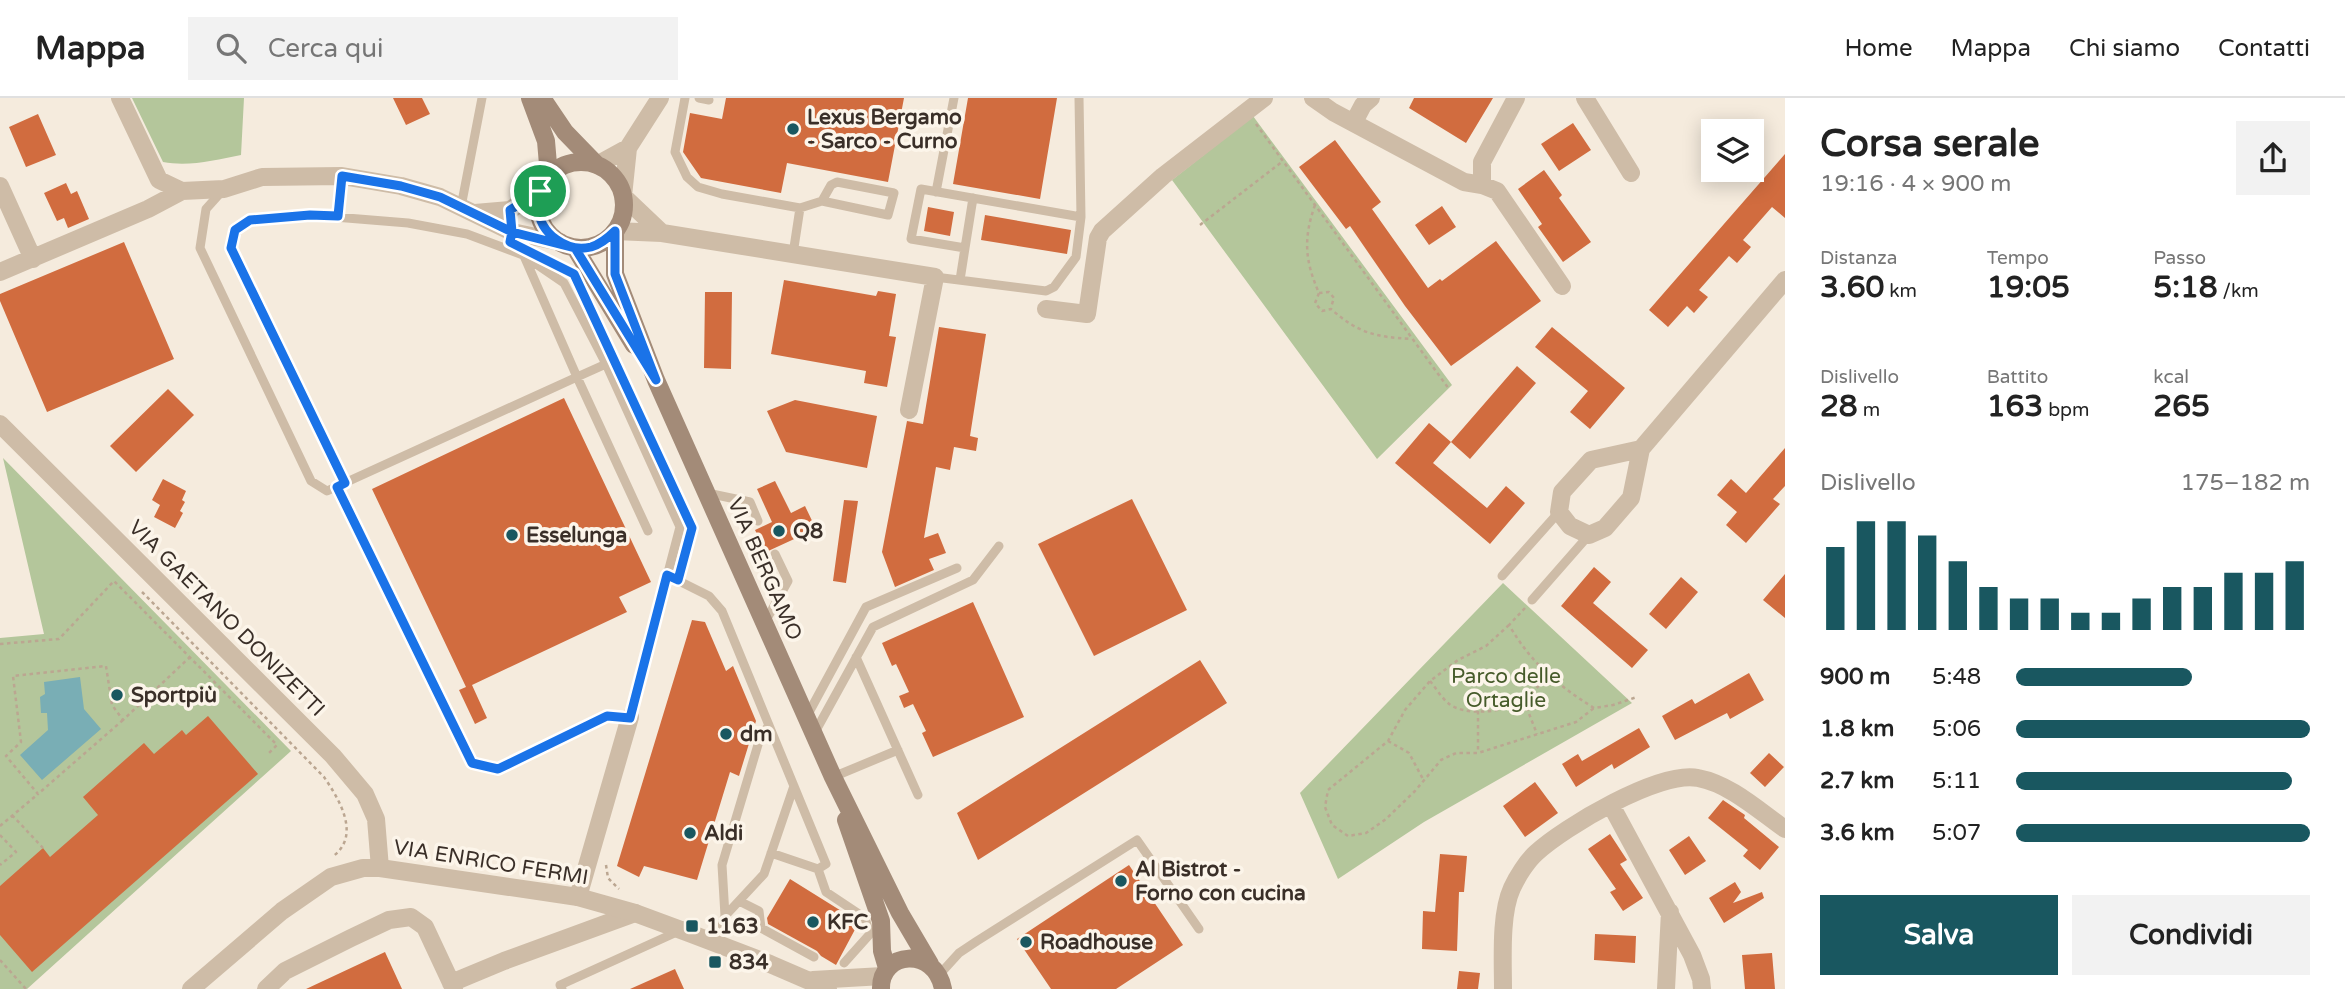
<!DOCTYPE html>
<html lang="it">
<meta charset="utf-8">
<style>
body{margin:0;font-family:"Varela Round",sans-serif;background:#f2f2f2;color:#222;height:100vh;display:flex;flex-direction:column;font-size:26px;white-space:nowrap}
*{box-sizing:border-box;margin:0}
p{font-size:23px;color:#767676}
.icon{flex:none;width:38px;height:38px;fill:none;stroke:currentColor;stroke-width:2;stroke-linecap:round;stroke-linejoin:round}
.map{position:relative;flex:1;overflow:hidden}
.panel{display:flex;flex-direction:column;background:#fff;width:560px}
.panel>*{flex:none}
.buttons{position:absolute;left:1701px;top:21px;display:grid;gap:14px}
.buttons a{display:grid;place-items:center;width:63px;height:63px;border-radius:0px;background:#fff;box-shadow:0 4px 18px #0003;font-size:35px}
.pin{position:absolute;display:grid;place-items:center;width:60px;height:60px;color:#fff;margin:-30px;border:4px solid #fff;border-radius:50%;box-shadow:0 2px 7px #0007}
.round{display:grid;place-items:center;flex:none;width:74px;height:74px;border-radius:0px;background:#f2f2f2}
.head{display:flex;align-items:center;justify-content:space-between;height:119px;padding:0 35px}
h1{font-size:38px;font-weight:800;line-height:52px}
.metrics{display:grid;grid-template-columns:repeat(3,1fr);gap:10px;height:119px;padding:7px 35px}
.metrics div{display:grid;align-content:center}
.metrics b{font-size:30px;font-weight:800}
.metrics small{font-size:19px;font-weight:400}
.metrics p{font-size:19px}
.chart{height:196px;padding:14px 35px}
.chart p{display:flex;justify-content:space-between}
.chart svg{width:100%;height:126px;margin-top:7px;stroke:#195760;stroke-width:6}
.cta{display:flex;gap:14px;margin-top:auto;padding:14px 35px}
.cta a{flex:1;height:80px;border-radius:0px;background:#195760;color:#fff;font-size:28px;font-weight:800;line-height:80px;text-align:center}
.cta a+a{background:#f2f2f2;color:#222}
ul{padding:0 35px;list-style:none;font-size:23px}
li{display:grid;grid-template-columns:112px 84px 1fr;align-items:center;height:52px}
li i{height:18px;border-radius:9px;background:#195760}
header{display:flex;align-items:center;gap:42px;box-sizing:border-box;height:98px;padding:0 35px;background:#fff;border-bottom:2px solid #e0e0e0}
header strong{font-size:33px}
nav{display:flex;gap:38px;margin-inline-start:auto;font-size:24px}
.search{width:490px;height:63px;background:#f2f2f2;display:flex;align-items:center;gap:18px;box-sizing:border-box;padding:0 24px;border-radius:0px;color:#767676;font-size:26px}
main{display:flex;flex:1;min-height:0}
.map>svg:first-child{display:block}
</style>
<header>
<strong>Mappa</strong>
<div class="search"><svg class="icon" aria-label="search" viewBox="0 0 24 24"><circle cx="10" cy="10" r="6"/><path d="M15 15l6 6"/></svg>Cerca qui</div>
<nav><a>Home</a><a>Mappa</a><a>Chi siamo</a><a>Contatti</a></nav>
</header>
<main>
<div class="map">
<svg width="1785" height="891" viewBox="0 0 1785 891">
<rect width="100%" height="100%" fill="#f5ebdd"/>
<!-- green -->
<path fill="#b4c69b" d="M132,0H244L241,57C215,62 189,69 163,64Z
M1253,18L1452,287L1377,361L1172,82Z
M3,360L291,653L27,891H0V540L44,536Z
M1503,485L1632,605L1424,724L1338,781L1300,695Z"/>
<!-- water -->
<path fill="#79aeb5" d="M80,579L84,611L101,631L42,682L20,657L48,632L47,615H41L40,599L45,596L44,584Z"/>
<!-- building -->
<path fill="#d16c3f" d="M393,0H422L430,16L406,27Z
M726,0H904L888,84L787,65L781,95L701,80L683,54L690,15L722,21Z
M968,0H1057L1040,101L953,86Z
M1414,0H1493L1466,45L1409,10Z
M38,16L56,57L26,69L9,29Z
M1573,25L1591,52L1559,73L1541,46Z
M1335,42L1381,104L1372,111L1428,190L1440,181L1442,183L1496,143L1541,203L1451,268L1405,208L1350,128L1346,131L1299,69Z
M1785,56V120L1772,109L1743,142L1751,149L1737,165L1729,158L1699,192L1708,199L1694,215L1687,208L1668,229L1649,212Z
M1544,72L1562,97L1559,100L1591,144L1563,164L1538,129L1542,126L1518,91Z
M66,85L71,96L77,93L89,121L68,130L64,120L57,123L44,95Z
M1442,108L1456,129L1429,147L1415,127Z
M928,109L954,114L950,138L924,133Z
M985,117L1071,132L1067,156L981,142Z
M124,144L174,261L47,314L0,203V196Z
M784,182L876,198L878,193L896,196L889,238L896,239L887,289L864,285L866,273L771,256Z
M705,194H732L731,271L704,270Z
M939,229L986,236L970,338L978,340L976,353L954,349L950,372L936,369L924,440L938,435L946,455L929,461L934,472L895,489L882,454L907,323L923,326Z
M1552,229L1625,290L1590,331L1570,314L1588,293L1535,249Z
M1517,268L1536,285L1470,361L1451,344Z
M168,291L194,317L136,374L110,348Z
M564,300L651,484L619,499L627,514L472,587L487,620L475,626L459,592L466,589L372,391Z
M795,302L877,318L867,370L786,354L767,313Z
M1429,325L1451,344L1433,365L1487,410L1506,388L1525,405L1490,446L1395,365Z
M1785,350V388L1773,401L1780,406L1746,445L1726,427L1737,414L1717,397L1731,381L1746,395Z
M163,381L186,393L182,402L185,404L180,413L183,415L175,430L154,419L160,407L152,402Z
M775,383L791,415L805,408L816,431L766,454L755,432L772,424L757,391Z
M1132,401L1187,512L1094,558L1038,446Z
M844,402L858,403L846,485L833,483Z
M1594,469L1611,484L1593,505L1648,552L1632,570L1561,508Z
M1785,476V520L1763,502Z
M1681,479L1698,494L1666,531L1649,516Z
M973,504L1024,619L933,659L922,635L926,633L913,606L904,610L899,598L909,594L896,566L892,568L882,545Z
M692,522L705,524L726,573L733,568L756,623L739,678L730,674L697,782L644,768L639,779L617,768Z
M1200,562L1227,605L978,762L957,715Z
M1749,575L1764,602L1730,621L1727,615L1675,642L1662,618L1692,601L1695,606Z
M208,618L258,676L32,874L0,837V788L43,750L50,759L98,717L83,699L144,645L154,656L182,632L186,637Z
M1639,630L1650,649L1614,671L1612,666L1576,689L1562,666L1578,656L1582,663Z
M1769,655L1784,669L1765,689L1750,675Z
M1535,684L1558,715L1525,739L1503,708Z
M1723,702L1745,717L1744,720L1779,749L1760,772L1743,758L1748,752L1708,720Z
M1610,736L1627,762L1620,766L1643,800L1623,813L1610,794L1616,791L1588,751Z
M1689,738L1706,763L1685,777L1669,752Z
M1440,756L1467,758L1464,794H1459L1457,853L1422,851L1423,813L1435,814Z
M1129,767L1183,847L1116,891H1051L1017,841Z
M790,781L859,824L836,867L821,858L817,853L768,826L767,820Z
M1735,784L1741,794L1733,805L1762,794L1764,800L1724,825L1709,800Z
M1595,836L1636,838L1635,865L1594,862Z
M385,854L402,891H306Z
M1772,855L1775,891H1745L1742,857Z
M675,871L684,891H630Z
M1459,873L1480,875L1478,891H1457Z"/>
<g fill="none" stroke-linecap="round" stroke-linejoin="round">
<!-- path -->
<path stroke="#bba691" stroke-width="2.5" stroke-dasharray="3.5 3.5" stroke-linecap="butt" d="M1256,26L1449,291
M1315,107C1303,141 1305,163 1319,195L1315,205L1322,213L1331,211C1358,235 1375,239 1411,241
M1200,127L1283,63
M1319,195L1329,194L1334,200L1331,209
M142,494L324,679C339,701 362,738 332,759
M1525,510L1509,527C1532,566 1556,586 1594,610L1613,607L1637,599
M1509,527L1486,548L1458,562L1430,583L1405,612L1388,643L1328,692L1325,709L1332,727L1348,738L1366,735L1386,721L1415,693L1441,662L1456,655H1478L1576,624L1594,610
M0,546L59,541L114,483L277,647L268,656
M1430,583C1436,590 1441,599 1448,605C1464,619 1504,614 1522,604C1532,598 1541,586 1545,575
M1524,603L1537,636
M1478,613V655
M123,622L38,696L6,658L21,644L13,578L106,568L112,607L123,622L190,559
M1388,643L1409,655L1424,683
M12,717L43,750
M0,728L38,696
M0,737L16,754L0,767
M606,767L608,780L619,791
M0,862L26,891"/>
<!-- service -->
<path stroke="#cebca7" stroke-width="9" d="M685,0L675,54L687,79L698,89L722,96L800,110L793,156
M699,0L709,2
M223,92L206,111L200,150L311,383L327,393L577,279L524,158
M936,94L954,0
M461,109L482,0
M800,110L822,103L888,117L894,95L837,84L831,87L822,103
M338,118L342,78
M965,150L973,100
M935,179L1046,193L1054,189L1076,159L1081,119L1079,0
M960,182L965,150L911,141L921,91L1081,119
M606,266L577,279L648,433
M337,389L472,665L498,671L607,618L630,619L680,429L606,266L564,185L523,157L467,136L408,125L310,117L250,122L235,132L231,150L345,385
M707,395L750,404L758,423
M667,477L709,498L722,513L826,766L818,771L771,755
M1502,478L1559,414
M1532,502L1589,437
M765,524L788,483L775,456
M856,559L918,697
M807,618L866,509L957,470
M814,636L873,529L973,482L999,448
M833,679L898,652
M818,771L826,794L865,820L870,836L844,865
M739,803L759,813L761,830L814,859
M725,818L722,767L760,640L769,627
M714,844L725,818L764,776L794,688
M939,877L959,855L977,843L1137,742L1199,831
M562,891L560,887L679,833"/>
<!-- minor -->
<path stroke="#cebca7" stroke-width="18" d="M120,0L159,82L182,93L224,91L262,79L342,78L401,88L440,99L512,134L560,144
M660,0L628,50L623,98L662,135
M1313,0L1333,14L1464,84L1482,87L1497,93L1562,188
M1585,0L1631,75
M1354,24L1363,7L1371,0
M597,67L628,50
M1482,87V64L1516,0
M0,88L33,161
M475,115L510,112L540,93
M615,133L662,135L935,179L909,312
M0,174L148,111L182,93
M1046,211L1087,216L1098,140L1102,133L1163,78L1264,0
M0,326L333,658L365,696L376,721L380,770
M1641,351L1591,362L1562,394L1559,414L1570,428L1589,437L1605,430L1631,400L1641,351L1785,182
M1611,707L1692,857L1701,881L1702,891
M578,799L630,619
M451,885L504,863L635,815
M266,891L285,873L351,840L389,822L411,819L425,829L454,891
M1503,891C1503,862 1500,816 1512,790C1517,779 1527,763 1536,755C1564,729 1660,672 1698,680C1730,686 1758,712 1785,731
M1666,891L1670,814"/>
<!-- tertiary -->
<path stroke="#cebca7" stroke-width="18" d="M813,882L883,878
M191,891L282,813L331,779L363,770H380L578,799L635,815L689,835L770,866L828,891"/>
<!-- secondary -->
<path stroke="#a38b78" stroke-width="18" d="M530,0L546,43L549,78
M542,0L565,34L597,67
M538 107a43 43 0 1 1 86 0a43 43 0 1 1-86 0Z
M615,133V176L656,282L833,679L900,815L930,866
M575,150L634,247
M846,722L881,823L882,853L887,870
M881,891C880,853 935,848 943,891"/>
</g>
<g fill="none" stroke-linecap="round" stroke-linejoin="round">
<!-- route casing -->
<g stroke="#fff" stroke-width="14">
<path id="route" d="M540,93L510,112L512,134L510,144L574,176L692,430L678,482L667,477L630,620L607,618L498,671L472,665L337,389L345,385L231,150L235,132L250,122L310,117L338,118L342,78L401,88L440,99L512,134L575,150L656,282L615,176V133C608,140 601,146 591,149C567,155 540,136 538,110C538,105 539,99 540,93"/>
</g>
<!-- route -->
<use href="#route" stroke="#1a73e8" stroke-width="9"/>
</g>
<!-- markers -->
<g fill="#195760" stroke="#fcf5ea" stroke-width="2.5">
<circle cx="793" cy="31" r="7"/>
<circle cx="779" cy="433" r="7"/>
<circle cx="512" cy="437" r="7"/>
<circle cx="117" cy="597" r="7"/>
<circle cx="726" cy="636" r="7"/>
<circle cx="690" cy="735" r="7"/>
<circle cx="1121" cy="783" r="7"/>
<circle cx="813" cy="824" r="7"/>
<rect x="685" y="821" width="14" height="14" rx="3.5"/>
<circle cx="1026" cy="844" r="7"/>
<rect x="708" y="857" width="14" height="14" rx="3.5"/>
</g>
<g text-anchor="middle" stroke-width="7" stroke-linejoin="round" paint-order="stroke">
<!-- poi labels -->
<g font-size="21" font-weight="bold" fill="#3a2f28" stroke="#fcf5ea" text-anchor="start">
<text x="807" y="26">Lexus Bergamo<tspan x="807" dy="24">- Sarco - Curno</tspan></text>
<text x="793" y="440">Q8</text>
<text x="526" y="444">Esselunga</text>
<text x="131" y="604">Sportpiù</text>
<text x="740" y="643">dm</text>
<text x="704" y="742">Aldi</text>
<text x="1135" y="778">Al Bistrot -<tspan x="1135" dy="24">Forno con cucina</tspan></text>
<text x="827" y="831">KFC</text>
<text x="706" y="835">1163</text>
<text x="1040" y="851">Roadhouse</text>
<text x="729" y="871">834</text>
</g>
<!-- street labels -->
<g font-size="21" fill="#3a2f28" stroke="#fcf5ea">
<text transform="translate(765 471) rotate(66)" y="7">VIA BERGAMO</text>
<text transform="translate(227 520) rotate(45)" y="7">VIA GAETANO DONIZETTI</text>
<text transform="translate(491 764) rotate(9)" y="7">VIA ENRICO FERMI</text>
</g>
<!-- park labels -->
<g font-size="21" fill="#465b2a" stroke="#fcf5ea">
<text x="1506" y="585">Parco delle<tspan x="1506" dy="24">Ortaglie</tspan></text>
</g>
</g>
</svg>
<div class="buttons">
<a><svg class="icon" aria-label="layers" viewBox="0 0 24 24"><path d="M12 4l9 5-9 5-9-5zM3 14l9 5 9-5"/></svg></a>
</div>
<div class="pin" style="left:540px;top:93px;background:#1e9e55"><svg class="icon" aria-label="arrive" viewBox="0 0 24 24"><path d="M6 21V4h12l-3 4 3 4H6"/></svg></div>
</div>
<section class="panel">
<div class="head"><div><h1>Corsa serale</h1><p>19:16 · 4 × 900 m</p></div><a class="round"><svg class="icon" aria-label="share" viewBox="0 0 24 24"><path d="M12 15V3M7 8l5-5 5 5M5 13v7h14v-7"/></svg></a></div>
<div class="metrics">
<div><p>Distanza</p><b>3.60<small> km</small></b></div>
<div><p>Tempo</p><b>19:05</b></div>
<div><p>Passo</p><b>5:18<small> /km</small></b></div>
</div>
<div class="metrics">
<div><p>Dislivello</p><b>28<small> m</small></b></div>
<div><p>Battito</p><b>163<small> bpm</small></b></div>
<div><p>kcal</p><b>265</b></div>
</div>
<div class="chart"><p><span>Dislivello</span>175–182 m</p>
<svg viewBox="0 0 160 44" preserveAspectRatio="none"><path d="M5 44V15M15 44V6M25 44V6M35 44V11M45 44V20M55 44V29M65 44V33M75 44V33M85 44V38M95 44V38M105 44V33M115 44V29M125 44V29M135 44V24M145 44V24M155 44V20"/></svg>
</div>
<ul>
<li><b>900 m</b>5:48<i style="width:60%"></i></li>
<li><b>1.8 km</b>5:06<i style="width:100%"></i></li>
<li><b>2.7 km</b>5:11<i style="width:94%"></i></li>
<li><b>3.6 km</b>5:07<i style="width:100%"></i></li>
</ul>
<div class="cta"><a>Salva</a><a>Condividi</a></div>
</section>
</main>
